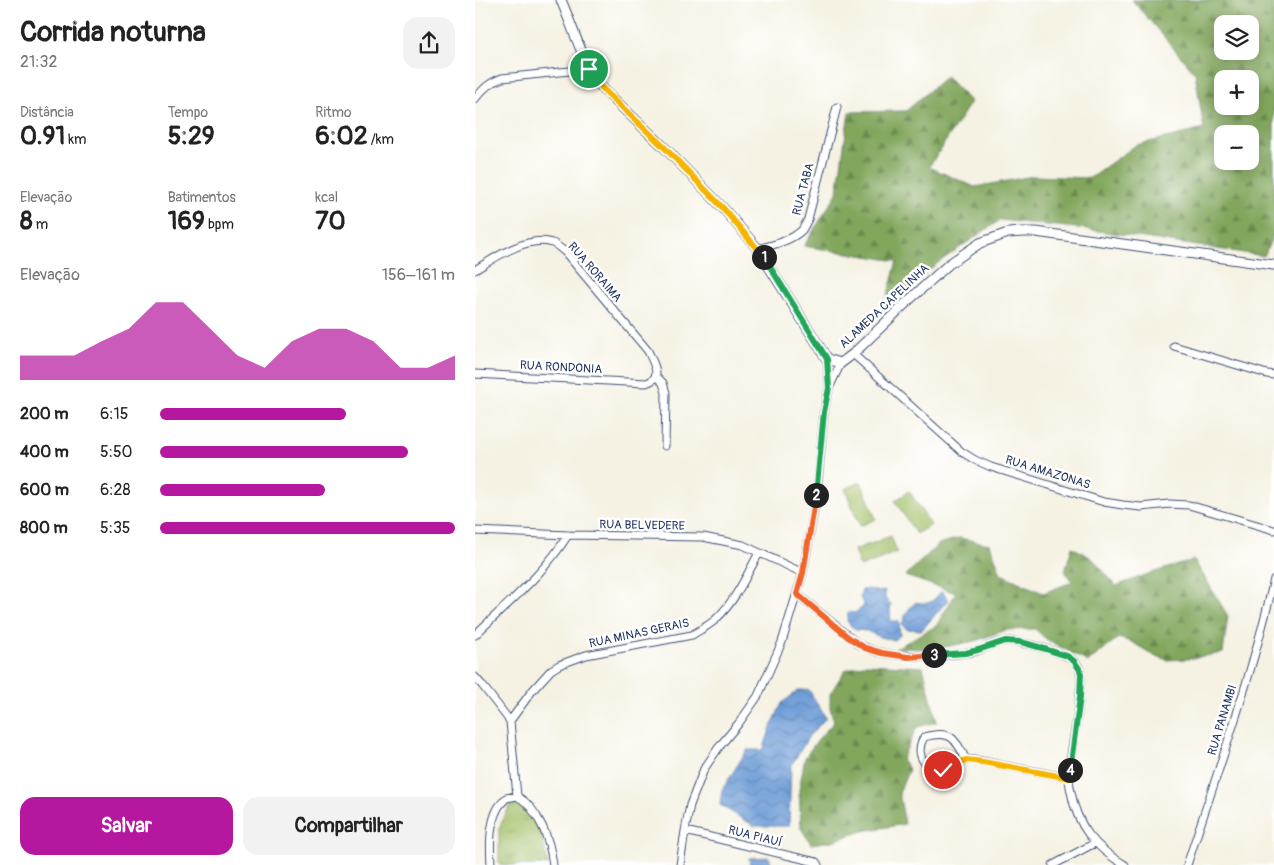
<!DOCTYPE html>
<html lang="pt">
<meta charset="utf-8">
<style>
body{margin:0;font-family:Pangolin,sans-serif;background:#f2f2f2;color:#222;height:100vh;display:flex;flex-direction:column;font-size:19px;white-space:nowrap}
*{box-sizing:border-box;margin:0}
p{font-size:16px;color:#767676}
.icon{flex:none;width:28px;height:28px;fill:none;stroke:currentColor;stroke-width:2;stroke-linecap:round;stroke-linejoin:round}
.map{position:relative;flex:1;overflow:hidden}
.drawer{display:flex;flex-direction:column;background:#fff;width:475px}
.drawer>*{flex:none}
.controls{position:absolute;left:739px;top:15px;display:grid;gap:10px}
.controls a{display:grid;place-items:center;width:45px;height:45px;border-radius:10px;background:#fff;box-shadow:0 2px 12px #0003;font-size:25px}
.pin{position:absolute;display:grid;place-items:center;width:42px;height:42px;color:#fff;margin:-21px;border:2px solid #fff;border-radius:50%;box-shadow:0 1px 5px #0007}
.km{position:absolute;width:25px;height:25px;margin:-12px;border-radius:50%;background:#222;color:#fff;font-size:14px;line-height:25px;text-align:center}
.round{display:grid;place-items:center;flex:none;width:52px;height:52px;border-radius:15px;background:#f2f2f2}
.headline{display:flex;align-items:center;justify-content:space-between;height:85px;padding:0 20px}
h1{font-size:28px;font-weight:700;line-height:38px}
.metrics{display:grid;grid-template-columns:repeat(3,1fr);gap:8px;height:85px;padding:5px 20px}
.metrics div{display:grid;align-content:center}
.metrics b{font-size:25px;font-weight:700}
.metrics small{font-size:14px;font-weight:400}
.metrics p{font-size:14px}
.chart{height:140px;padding:10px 20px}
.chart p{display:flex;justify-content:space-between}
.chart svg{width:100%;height:90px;margin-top:5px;fill:#b5179e;opacity:.7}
.cta{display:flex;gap:10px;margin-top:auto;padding:10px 20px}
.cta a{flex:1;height:58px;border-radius:15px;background:#b5179e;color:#fff;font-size:20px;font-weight:700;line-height:58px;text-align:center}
.cta a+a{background:#f2f2f2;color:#222}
ul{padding:0 20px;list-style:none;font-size:16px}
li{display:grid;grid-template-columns:80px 60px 1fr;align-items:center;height:38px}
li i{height:12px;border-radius:6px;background:#b5179e}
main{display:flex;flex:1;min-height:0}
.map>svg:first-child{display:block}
</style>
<main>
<section class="drawer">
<div class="headline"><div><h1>Corrida noturna</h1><p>21:32</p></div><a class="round"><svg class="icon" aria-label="share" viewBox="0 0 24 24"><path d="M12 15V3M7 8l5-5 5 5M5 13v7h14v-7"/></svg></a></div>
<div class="metrics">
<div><p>Distância</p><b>0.91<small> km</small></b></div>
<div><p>Tempo</p><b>5:29</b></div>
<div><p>Ritmo</p><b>6:02<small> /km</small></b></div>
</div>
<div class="metrics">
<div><p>Elevação</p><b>8<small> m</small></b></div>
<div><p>Batimentos</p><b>169<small> bpm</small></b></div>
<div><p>kcal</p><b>70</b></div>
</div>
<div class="chart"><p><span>Elevação</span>156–161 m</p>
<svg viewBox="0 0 160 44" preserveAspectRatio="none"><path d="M0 44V32L10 32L20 32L30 25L40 19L50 6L60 6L70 19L80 32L90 38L100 25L110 19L120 19L130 25L140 38L150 38L160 32V44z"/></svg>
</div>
<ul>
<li><b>200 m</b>6:15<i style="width:63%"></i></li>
<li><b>400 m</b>5:50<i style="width:84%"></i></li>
<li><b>600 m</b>6:28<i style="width:56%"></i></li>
<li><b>800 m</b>5:35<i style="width:100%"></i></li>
</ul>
<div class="cta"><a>Salvar</a><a>Compartilhar</a></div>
</section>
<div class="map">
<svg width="799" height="865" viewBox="0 0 799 865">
<defs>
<pattern id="forest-firs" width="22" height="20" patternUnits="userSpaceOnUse" patternTransform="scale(1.25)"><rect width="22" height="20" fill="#81a65b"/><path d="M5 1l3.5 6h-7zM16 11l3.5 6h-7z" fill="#69884e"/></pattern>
<pattern id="park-tufts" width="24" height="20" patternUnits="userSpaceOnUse" patternTransform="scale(1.25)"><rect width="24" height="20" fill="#a2bf66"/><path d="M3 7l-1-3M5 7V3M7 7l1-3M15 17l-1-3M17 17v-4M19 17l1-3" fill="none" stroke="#839c57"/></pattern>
<pattern id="water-waves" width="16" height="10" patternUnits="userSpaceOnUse" patternTransform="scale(1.25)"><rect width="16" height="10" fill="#6e9dd7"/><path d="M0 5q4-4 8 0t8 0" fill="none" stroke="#5a80b2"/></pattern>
</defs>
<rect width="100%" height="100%" fill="#fff"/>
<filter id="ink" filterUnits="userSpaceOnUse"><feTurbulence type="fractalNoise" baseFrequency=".02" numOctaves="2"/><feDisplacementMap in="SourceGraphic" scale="10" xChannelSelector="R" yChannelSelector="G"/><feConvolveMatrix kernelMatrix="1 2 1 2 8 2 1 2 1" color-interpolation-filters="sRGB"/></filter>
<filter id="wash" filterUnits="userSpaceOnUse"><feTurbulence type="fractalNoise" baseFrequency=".0096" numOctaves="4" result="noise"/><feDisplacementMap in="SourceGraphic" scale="20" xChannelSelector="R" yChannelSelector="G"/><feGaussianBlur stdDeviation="1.12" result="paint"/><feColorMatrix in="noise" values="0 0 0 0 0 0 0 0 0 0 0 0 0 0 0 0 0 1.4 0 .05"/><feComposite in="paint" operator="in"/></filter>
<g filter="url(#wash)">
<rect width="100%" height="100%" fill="#f5f2e3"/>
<!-- grass -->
<path fill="#a2bf66" stroke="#5e7762" d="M386,482L401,519L385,526L370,489Z
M434,491L456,525L441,534L420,501Z
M416,536L422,552L385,567L379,550Z"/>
<!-- forest -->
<path fill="url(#forest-firs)" stroke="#4e6a5c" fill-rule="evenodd" d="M657,0H799V233L789,256L610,229L525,220L464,262L409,308L422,261L329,246L362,193L374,112L431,111L471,76L496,102L454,167L500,187L558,176L615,178L661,145L729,129L720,73ZM748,24H775V51H748ZM748,79H775V106H748ZM748,134H775V161H748Z
M484,538L515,544L526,574L568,593L597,582L590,571L597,547L617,558L641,586L673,574L719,560L753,616L748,653L712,659L692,660L674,653L657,642L643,638L613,662L571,639L560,629L531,630L500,641L460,649L421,648L461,626L481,593L430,576L464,544Z
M391,664L448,667L462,722L442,727L427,759L434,769L424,793L430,824L388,831L357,841L336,844L326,828L324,790L330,757L344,738L359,722L355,708V694L370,670Z"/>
<!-- park -->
<path fill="url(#park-tufts)" stroke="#5e7762" d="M44,803L63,816L73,865H24V828L35,805Z"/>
<!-- water -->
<path fill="url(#water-waves)" stroke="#44669a" d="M394,589L404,592L410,591V598L416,604L415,610L416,621H424L425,635L419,640L405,637L392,631L381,630L375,625L372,621L373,612L380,613L389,606L385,597L387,590Z
M467,591L473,600L447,630L432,629L427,625C430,615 433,608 441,602C456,606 457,601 467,591Z
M324,690H334L351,718L334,736L316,766L314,826H279L245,805L247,790L272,750H288L296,727L307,703Z
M294,857L297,865H275L274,858Z"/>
</g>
<g filter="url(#ink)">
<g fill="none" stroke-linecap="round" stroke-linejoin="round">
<!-- minor casing -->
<g stroke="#3c4c72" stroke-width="9">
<path id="minor" d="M0,99C9,88 14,83 27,78L114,69
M283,249C297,245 316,241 327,230C329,227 331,223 333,219L362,107
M0,270C19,258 53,235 77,243C81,244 86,249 90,252L173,351C178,363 189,378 171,383L0,374
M699,346L792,374L799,375
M378,354L487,452L500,460L516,467L629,502L648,505L666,507L694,504L714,505L799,530
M352,359L354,388L366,363
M181,376L188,383L191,393L190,446
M0,531L93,535L228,537L268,545L328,573
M322,594L383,644C407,657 434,657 460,655C473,655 486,654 498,652C509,649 520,642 531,641C543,640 591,653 599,661C608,670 606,679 605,690C604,719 595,748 594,777C594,781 595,787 596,792C602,826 620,848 650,865
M0,635C33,603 69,574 93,535
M0,677L7,685L35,721
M35,721L57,691L76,670L84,665L111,655L217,635C225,630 233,626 240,620C260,602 271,576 284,553
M35,721L42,796
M491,760C480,736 474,730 449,737C442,749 444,762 458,769C471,774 479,762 490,760C500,758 515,763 525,765C548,769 571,773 594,778
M210,831L341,862L343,865
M16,865C15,847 14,824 23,808C25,804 29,801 31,798L42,796C64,809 75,840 78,865
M205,865L210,831L215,805L229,769L244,747L264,723L283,696L307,642L328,573L342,492L349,412L354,388
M578,865L620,843
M712,865C743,771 777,676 799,579"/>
</g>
<!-- tertiary casing -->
<g stroke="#3c4c72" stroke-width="11">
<path id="tertiary" d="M86,0C99,30 108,64 129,90L190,148L248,208L283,249L352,359L366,363L378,354L433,301L474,264L505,243L533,233L548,232H561L799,265"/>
</g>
<!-- minor -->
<use href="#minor" stroke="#fff" stroke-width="7"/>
<!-- tertiary -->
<use href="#tertiary" stroke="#fff" stroke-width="9"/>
</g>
</g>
<g fill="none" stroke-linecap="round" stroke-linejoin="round" filter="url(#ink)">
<!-- split-1 casing -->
<g stroke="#fff" stroke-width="10">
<path id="split-1" d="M114,69L129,90L190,148L248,208L289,257"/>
</g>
<!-- split-2 casing -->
<g stroke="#fff" stroke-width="10">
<path id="split-2" d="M289,257L352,359L354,388L349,412L341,495"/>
</g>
<!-- split-3 casing -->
<g stroke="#fff" stroke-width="10">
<path id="split-3" d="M341,495L328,573L322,594L373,637L390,648L407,653L433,657L459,655"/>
</g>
<!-- split-4 casing -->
<g stroke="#fff" stroke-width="10">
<path id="split-4" d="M459,655L491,653L503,650L530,641L546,642L567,648L592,656L599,661L605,670L606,674L605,697L595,770"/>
</g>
<!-- split-5 casing -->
<g stroke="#fff" stroke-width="10">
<path id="split-5" d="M468,770L491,760L508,762L594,778L595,770"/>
</g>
<!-- split-1 -->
<use href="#split-1" stroke="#f5b400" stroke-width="6"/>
<!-- split-2 -->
<use href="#split-2" stroke="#22a559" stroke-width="6"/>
<!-- split-3 -->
<use href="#split-3" stroke="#f0652b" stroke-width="6"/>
<!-- split-4 -->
<use href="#split-4" stroke="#22a559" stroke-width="6"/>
<!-- split-5 -->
<use href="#split-5" stroke="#f5b400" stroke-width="6"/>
</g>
<g text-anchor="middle" stroke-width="5" stroke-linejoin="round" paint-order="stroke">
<!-- street labels -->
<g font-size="12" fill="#1b2f5e" stroke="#fff">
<text transform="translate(328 189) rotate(-75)" y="4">RUA TABA</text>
<text transform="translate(120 272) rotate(49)" y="4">RUA RORAIMA</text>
<text transform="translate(409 306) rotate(-43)" y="4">ALAMEDA CAPELINHA</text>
<text transform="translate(86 367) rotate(3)" y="4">RUA RONDONIA</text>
<text transform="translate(573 472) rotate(17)" y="4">RUA AMAZONAS</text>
<text transform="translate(167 525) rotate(1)" y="4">RUA BELVEDERE</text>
<text transform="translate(164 633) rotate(-12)" y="4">RUA MINAS GERAIS</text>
<text transform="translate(747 720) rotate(-73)" y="4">RUA PANAMBI</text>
<text transform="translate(280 836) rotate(14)" y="4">RUA PIAUÍ</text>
</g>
</g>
</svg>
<div class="controls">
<a><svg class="icon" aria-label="layers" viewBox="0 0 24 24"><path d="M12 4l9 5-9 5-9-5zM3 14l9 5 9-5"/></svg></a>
<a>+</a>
<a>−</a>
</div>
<div class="pin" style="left:114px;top:69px;background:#1e9e55"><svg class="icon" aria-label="arrive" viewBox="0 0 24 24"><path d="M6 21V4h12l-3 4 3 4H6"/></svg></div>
<div class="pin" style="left:468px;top:770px;background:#d93025"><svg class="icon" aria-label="check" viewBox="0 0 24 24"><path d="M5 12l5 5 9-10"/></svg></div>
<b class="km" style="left:289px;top:257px">1</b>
<b class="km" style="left:341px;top:495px">2</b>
<b class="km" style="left:459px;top:655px">3</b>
<b class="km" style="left:595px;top:770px">4</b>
</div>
</main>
